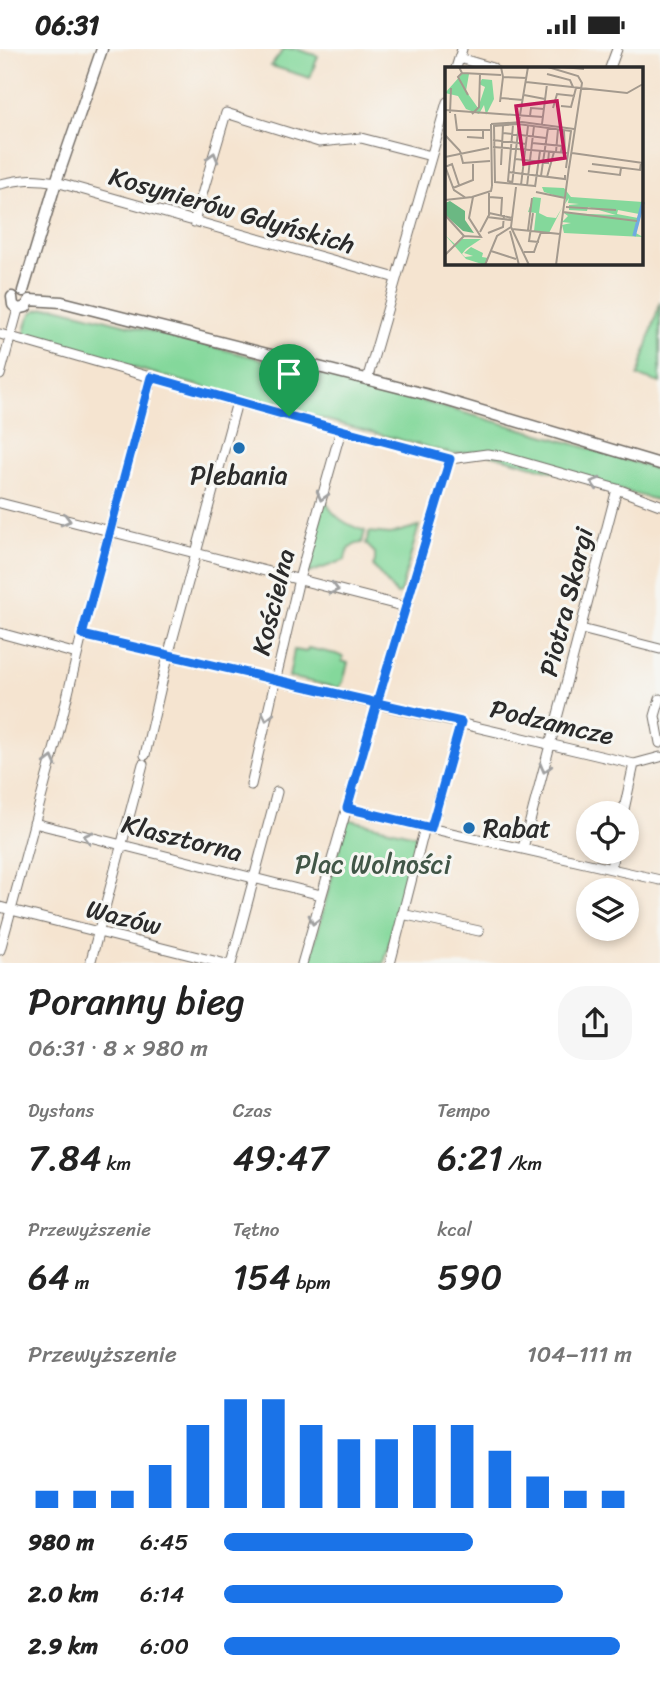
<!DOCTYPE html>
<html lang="pl">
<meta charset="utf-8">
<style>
body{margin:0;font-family:Sriracha,sans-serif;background:#f6f6f6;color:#222;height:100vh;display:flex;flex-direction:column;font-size:26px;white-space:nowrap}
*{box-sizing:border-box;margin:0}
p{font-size:23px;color:#767676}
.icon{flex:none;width:38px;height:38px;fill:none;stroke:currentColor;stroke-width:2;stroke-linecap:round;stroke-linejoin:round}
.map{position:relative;height:914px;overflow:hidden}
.drawer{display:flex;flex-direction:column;background:#fff;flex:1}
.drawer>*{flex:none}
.controls{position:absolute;left:576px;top:752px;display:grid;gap:14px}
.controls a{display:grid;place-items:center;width:63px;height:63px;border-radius:50%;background:#fff;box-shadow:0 4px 10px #0003;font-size:35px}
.pin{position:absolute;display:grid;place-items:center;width:60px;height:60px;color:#fff;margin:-72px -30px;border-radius:50% 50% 50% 0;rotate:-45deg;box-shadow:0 0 7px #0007}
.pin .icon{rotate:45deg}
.round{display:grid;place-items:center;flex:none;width:74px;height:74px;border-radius:28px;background:#f6f6f6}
.overview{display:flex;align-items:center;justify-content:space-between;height:119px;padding:0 28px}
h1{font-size:38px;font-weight:600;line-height:52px}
.figures{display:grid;grid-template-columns:repeat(3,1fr);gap:10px;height:119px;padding:7px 28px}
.figures div{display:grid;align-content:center}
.figures b{font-size:35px;font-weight:600}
.figures small{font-size:19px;font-weight:400}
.figures p{font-size:19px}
.chart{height:196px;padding:14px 28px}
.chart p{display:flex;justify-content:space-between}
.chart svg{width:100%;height:126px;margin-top:7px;stroke:#1a73e8;stroke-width:6}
ul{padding:0 28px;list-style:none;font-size:23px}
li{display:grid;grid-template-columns:112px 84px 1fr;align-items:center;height:52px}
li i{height:18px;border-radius:9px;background:#1a73e8}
.status{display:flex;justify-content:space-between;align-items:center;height:49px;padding:0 35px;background:#fff;direction:ltr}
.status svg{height:19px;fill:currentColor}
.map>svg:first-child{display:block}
</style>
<div class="status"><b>06:31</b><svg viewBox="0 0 49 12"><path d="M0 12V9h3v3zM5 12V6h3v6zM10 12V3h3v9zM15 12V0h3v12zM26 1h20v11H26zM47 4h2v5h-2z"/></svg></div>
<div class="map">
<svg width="660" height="915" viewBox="0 0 660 915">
<rect width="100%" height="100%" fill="#f6f6f2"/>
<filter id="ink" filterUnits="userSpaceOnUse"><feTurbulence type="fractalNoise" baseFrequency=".0143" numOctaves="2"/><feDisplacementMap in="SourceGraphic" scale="14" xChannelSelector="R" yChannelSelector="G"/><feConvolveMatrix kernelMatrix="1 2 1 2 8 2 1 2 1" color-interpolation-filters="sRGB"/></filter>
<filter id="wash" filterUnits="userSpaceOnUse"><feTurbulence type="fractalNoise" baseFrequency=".00686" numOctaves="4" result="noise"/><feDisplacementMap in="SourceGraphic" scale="28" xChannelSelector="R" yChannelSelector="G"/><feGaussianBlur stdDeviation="1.57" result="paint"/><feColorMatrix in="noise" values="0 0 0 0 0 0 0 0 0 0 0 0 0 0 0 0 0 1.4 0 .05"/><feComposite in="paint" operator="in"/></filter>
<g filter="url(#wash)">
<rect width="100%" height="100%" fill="#f5e4d0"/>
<!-- green -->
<path fill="#84d89b" stroke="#588263" stroke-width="2" d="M284,0H296L318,7L310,29L271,17Z
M660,253V334L638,327Z
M56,258C258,309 461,359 660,421V452L478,402L453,405L188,334L24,288C30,261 28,261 56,258Z
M325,450C332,468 347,476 365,482L362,494C352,495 346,500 345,511L306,525L305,523Z
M419,477L400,544L397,546L373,517L375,512V504L366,495L369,483L390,485Z
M308,599L336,605L343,608L342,612L348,614L343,633L339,639L289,628L294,601L307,603Z
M347,770L419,787L384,914L309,915Z"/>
</g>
<g filter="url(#ink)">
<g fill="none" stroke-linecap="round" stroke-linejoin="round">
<!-- minor casing -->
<g stroke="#726c65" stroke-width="11">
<path id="minor" d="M459,9L493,19
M456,19L462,0
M610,19L617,0
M0,135C23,130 33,129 56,133L396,229
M194,173L226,64L319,93L361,89L431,107
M0,285L237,353L450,410L487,405L501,407L617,440L660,456
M0,326L18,260
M367,331L447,53
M0,454L406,558
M581,580L660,600
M0,584L77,605
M82,586L634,715L623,765
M660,650L655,667L660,694
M145,706L168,607L237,353
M634,715L660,708
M251,736L299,530L341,381
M347,759L425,778L660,831
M34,774L321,846
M431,779L461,673
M523,799L617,440
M611,819L614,803
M0,858L11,861L57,690L82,586L151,328
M402,865L479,882
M0,901L11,861L226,915
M90,915L143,715
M231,915L277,743
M302,915L377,654L450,410
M390,915L425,778"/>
</g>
<!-- tertiary casing -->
<g stroke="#726c65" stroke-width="13">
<path id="tertiary" d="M23,242L56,133L102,0
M12,248L13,256L18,260L26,258L30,251
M30,251L62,253L425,345L660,415"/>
</g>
<!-- minor -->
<use href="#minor" stroke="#fff" stroke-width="9"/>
<!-- tertiary -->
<use href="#tertiary" stroke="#fff" stroke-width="10"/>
</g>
<!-- one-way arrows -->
<defs><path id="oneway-chevron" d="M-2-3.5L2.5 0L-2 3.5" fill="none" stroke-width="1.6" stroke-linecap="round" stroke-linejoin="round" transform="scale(1.75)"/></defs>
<g stroke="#a0a0a0">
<use href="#oneway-chevron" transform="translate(213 108) rotate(-74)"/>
<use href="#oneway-chevron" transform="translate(595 434) rotate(-164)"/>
<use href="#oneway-chevron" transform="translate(322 447) rotate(106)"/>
<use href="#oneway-chevron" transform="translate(66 471) rotate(15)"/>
<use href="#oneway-chevron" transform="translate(334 540) rotate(14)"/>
<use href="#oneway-chevron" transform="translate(267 667) rotate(103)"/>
<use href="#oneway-chevron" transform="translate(51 712) rotate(-75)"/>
<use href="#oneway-chevron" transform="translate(545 719) rotate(105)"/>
<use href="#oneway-chevron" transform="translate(88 788) rotate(-166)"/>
<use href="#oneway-chevron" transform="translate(314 871) rotate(105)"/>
</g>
</g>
<g fill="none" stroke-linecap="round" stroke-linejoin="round" filter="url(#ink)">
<!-- route casing -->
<g stroke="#fff" stroke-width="14">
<path id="route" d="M289,367L151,328L82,586L377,654L347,759L431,779L461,673L377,654L450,410L289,367"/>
</g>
<!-- route -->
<use href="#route" stroke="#1a73e8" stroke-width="9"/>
</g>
<!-- markers -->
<g fill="#1f6fb2" stroke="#f6f6f2" stroke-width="2.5">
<circle cx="239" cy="399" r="7"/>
<circle cx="469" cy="779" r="7"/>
</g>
<g text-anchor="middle" stroke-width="6" stroke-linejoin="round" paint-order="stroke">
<!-- street labels -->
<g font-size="26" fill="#2b2b2b" stroke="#f6f6f2">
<text transform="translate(232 161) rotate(16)" y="9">Kosynierów Gdyńskich</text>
<text transform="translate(273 553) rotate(-76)" y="9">Kościelna</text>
<text transform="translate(566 553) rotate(-76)" y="9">Piotra Skargi</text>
<text transform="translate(552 673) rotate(13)" y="9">Podzamcze</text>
<text transform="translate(182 789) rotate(14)" y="9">Klasztorna</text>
<text transform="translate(124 868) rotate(14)" y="9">Wazów</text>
</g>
<!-- poi labels -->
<g font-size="26" fill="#2b2b2b" stroke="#f6f6f2">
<text x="239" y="435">Plebania</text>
<text x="483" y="788" text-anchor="start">Rabat</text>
</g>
<!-- park labels -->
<g font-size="26" fill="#415647" stroke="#f6f6f2">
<text x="373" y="824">Plac Wolności</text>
</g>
</g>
<!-- overview -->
<g transform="translate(445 18)">
<rect width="198" height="198" fill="#f5e4d0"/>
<path d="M17,7H24L21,24L33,41L40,20L34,17L37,12L47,13L49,32L41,48L39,38L34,47L21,42L13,29L0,26ZM97,120L119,121L126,130L198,135L194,147L173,143L172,147L193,151L189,165L198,170L119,166L117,158L126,156L117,155L123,149L119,146L171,148L143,140L142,144L124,143V138L134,137L123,136L124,131L120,137L121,132L99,125ZM88,130L96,131L94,146L102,150L111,151L118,139L104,166L89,164L91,146L83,145ZM0,168L11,178L17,172H36L21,182L17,187L20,190L28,189L19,186L26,180L38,186L37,190L43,191L40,198L21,192Z" fill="#84d89b"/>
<path d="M5,134L20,144V153L29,166L18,164L0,148V136Z" fill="#6bb883"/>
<path fill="none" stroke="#71aae1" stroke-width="3.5" d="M189,169L198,135"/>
<path fill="none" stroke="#a49a8e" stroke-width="2" d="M14,0L17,6L13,10L23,28M56,0L58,10L82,11M103,0L133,9L137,16L124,101M118,0L139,2M17,6L56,8M102,7L125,13L128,20M81,15L182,26L198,17M79,28L100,32M56,31L78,33M55,35L58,10M116,39L126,40L131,21M108,41L112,27L130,29M0,43L98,50M5,46L6,21M10,47L12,63H45M27,47L34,40L35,7M85,49L86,41L99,42M74,54L83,0M46,57L77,55L129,62M46,57L47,119M97,57L102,17M103,61L98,95L103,96L104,84M119,64L120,86M58,66L101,71M0,68L15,84M22,70L38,71V64M48,73L81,77M87,76L117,79L116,85M48,80L123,86M15,84L18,96L45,94M111,85L113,62M127,86L198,96M0,90L44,81M70,92L79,93L83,59M147,97L195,103L196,95M56,98L58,59M0,99L9,123L21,131M0,100L7,97L14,118M143,104L175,108L176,101M63,105L120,112V108M102,110L109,85M67,115L63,114L68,58M67,118L74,56M76,118L79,93L98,95L96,109M82,119L89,59M90,119L50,115L49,59L73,57L126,64L121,101M71,120L66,160L84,198M90,120L95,84M8,121L28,113V95M91,125L120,131M44,130L57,131L56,148M0,133L27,130L46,124L47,119M121,140L171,143M118,145L192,154M44,146L67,151M88,146L84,174L94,175M0,148L19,169M42,150L66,153M67,162L115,167M83,163L87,131M65,164L74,198M35,165L44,148V124M43,166L58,160L59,148M19,169L36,170L24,151L28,130M46,184L71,192M79,185H89L96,165M0,188L19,169M40,198L52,169L66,160M111,198L124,100"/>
<path fill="#c2185b" fill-opacity="0.15" stroke="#c2185b" stroke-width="3.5" d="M112,34L120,91L79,97L71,39Z"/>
<rect width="198" height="198" fill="none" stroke="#2b2b2b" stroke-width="3.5"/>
</g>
</svg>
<div class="controls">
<a><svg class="icon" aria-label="locate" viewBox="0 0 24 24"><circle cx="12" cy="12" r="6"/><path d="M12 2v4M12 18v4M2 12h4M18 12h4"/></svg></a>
<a><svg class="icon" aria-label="layers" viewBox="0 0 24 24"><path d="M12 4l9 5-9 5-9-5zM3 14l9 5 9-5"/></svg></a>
</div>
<div class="pin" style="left:289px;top:367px;background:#1e9e55"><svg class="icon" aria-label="arrive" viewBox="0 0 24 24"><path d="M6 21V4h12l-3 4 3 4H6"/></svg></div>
</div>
<section class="drawer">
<div class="overview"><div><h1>Poranny bieg</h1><p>06:31 · 8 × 980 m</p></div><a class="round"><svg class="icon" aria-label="share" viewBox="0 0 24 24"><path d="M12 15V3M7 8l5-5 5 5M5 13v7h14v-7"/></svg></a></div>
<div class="figures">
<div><p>Dystans</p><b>7.84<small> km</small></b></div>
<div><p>Czas</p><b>49:47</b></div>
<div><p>Tempo</p><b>6:21<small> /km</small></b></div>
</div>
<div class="figures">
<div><p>Przewyższenie</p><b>64<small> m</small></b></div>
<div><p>Tętno</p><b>154<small> bpm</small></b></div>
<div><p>kcal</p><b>590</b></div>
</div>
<div class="chart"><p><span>Przewyższenie</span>104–111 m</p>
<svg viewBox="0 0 160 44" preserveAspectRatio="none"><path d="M5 44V38M15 44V38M25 44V38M35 44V29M45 44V15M55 44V6M65 44V6M75 44V15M85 44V20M95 44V20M105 44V15M115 44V15M125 44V24M135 44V33M145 44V38M155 44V38"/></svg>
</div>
<ul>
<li><b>980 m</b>6:45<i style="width:61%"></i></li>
<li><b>2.0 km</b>6:14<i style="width:83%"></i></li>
<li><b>2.9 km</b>6:00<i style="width:97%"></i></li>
</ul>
</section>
